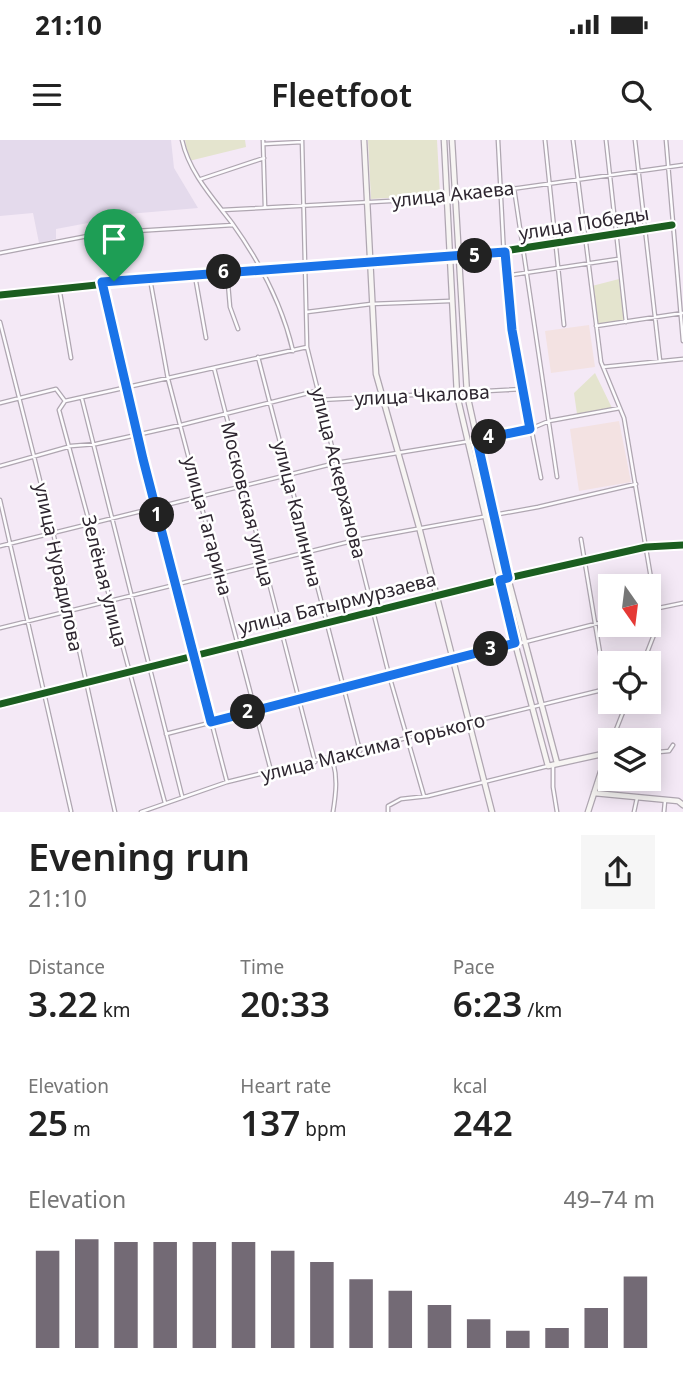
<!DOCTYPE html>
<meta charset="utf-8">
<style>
body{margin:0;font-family:"Noto Sans",sans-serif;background:#f6f6f6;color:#222;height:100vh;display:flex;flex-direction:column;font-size:26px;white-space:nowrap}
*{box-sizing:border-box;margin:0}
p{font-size:23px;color:#767676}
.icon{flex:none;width:38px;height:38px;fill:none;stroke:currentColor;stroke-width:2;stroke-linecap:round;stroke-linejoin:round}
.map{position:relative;height:672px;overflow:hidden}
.sheet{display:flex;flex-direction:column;background:#fff;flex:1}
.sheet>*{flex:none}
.needle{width:46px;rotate:166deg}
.controls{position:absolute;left:598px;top:434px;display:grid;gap:14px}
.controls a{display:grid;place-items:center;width:63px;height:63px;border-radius:0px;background:#fff;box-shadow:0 4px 18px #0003;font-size:35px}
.pin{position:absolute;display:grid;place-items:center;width:60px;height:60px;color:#fff;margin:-72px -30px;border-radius:50% 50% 50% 0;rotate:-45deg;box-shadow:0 0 7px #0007}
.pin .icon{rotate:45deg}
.km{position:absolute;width:35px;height:35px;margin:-18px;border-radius:50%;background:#222;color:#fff;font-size:19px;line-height:35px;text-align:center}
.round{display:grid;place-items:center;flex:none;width:74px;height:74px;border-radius:0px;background:#f6f6f6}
.headline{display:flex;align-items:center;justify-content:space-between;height:119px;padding:0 28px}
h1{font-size:38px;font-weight:600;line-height:52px}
.stats{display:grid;grid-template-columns:repeat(3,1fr);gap:10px;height:119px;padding:7px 28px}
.stats div{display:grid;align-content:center}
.stats b{font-size:35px;font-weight:600}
.stats small{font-size:19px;font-weight:400}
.stats p{font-size:19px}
.chart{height:196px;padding:14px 28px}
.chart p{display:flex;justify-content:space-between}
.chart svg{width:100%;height:126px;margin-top:7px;stroke:#736a75;stroke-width:6}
.status{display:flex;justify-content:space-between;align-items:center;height:49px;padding:0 35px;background:#fff;direction:ltr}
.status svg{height:19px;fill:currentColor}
header{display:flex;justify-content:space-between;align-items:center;height:91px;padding:0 28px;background:#fff;font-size:32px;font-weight:600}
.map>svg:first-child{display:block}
</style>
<div class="status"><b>21:10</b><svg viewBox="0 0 49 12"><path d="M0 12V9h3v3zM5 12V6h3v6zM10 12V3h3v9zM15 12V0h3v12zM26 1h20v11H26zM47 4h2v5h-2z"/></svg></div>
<header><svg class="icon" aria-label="menu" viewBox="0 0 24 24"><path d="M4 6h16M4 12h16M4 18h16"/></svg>Fleetfoot<svg class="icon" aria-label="search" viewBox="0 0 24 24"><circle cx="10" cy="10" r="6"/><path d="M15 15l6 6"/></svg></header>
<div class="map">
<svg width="683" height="672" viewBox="0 0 683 672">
<rect width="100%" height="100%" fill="#f4e9f6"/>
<!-- education -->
<path fill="#f3e2e2" d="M589,185L595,227L551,233L545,191Z
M619,281L631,342L579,351L570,289Z"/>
<!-- medical -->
<path fill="#e4daec" d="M0,0H171L174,28L198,68L105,76L104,80L56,89V99L39,103L33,73L0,76Z"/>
<!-- green -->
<path fill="#e4e4ce" d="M185,0H245L246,7L189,21Z
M368,0H437L440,55L371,59Z
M619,139L625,180L598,184L592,146Z
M595,233L612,268L577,274L574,253Z"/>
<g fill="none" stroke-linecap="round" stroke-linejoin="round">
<!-- street casing -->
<g stroke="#afa6b1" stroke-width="5">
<path id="street" d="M182,0C189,32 212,57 232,83C260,122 282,164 293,211
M263,0L265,67
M302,0L307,207L389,535L424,656
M498,0L505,136L512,190L541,338
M545,0L564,185
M573,0L601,222L624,278L656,468L657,487L643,523
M606,0L626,182
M635,0L660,221
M666,0L683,201
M264,4L302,2
M201,39L264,18
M514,48L557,337
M222,70L447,58L683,25
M0,113L103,93L233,85
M227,132L230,167L238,189
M195,136L206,198
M505,136L618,119
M150,139L168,239L271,631
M102,143L143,319L227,642
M59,147L71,218
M0,155L261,128L459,118L672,85
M307,172L371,164L450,161
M0,182L53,392L115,672
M596,186L683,173
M258,217L360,611
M603,227L683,219
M214,228L315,622
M82,259L182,656
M320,260L524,249
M65,261L59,270L165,663
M65,261L307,207
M0,263L56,249L65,261
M0,326L71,306L96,304L181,285L316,251
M0,360L71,671
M0,406L336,323L477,300L530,289L549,281L620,268
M649,470L683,463
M0,488L356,400L538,367L636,344
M166,594L611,480
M612,600L627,562
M607,613L611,604
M649,613L669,611L673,605
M332,618C338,637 336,653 333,672
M553,624V647L557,672
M141,672L227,642L606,549L581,399
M388,672V666L401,659L428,656L548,626
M634,672L637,658
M664,672L665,661"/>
</g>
<!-- secondary casing -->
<g stroke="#afa6b1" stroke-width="7">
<path id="secondary" d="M364,0L376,234L419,387L492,672
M444,0L457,255L515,503L548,626L607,613L588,672
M452,0L467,254L508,438L557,623
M0,564L508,438L646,407L683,405
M594,653L678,661L683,665"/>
</g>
<!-- street -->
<use href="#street" stroke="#fdfcfe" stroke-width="2.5"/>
<!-- secondary -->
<use href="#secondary" stroke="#f7f5f3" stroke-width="4.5"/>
<!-- cycleway casing -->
<g stroke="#fff" stroke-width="11">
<path id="cycleway" d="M0,155L261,128L459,118L672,85
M0,564L508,438L646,407L683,405"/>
</g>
<!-- cycleway -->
<use href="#cycleway" stroke="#1b5e20" stroke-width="7"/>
</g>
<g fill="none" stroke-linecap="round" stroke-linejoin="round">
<!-- route casing -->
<g stroke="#fff" stroke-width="14">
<path id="route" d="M505,112L512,190L530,289L477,300L508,438L500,440L515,503L211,582L143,319L102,142Z"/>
</g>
<!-- route -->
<use href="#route" stroke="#1a73e8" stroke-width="9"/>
</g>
<g text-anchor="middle" stroke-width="5" stroke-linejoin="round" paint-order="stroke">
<!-- street labels -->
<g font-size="19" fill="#2e2630" stroke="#fff">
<text transform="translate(453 54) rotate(-6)" y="7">улица Акаева</text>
<text transform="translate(584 83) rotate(-9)" y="7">улица Победы</text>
<text transform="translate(422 255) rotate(-3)" y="7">улица Чкалова</text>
<text transform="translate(339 333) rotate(76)" y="7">улица Аскерханова</text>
<text transform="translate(248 364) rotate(76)" y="7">Московская улица</text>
<text transform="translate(298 374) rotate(76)" y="7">улица Калинина</text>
<text transform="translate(208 386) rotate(75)" y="7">улица Гагарина</text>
<text transform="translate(59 427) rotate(78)" y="7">улица Нурадилова</text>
<text transform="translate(105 441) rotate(76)" y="7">Зелёная улица</text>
<text transform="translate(337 463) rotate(-14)" y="7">улица Батырмурзаева</text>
<text transform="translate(373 607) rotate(-14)" y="7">улица Максима Горького</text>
</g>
</g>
</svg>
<div class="controls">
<a><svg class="needle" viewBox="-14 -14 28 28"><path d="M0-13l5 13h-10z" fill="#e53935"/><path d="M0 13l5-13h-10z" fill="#767676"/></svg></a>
<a><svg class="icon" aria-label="locate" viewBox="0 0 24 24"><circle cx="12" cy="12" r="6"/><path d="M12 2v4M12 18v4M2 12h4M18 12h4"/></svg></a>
<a><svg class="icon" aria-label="layers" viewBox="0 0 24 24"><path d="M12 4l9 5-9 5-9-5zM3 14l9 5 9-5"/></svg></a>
</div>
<div class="pin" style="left:114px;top:141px;background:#1e9e55"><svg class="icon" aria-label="arrive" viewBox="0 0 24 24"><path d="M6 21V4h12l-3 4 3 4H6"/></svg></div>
<b class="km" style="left:157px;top:375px">1</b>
<b class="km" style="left:248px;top:572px">2</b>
<b class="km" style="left:491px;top:509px">3</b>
<b class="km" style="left:489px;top:297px">4</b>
<b class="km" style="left:475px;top:116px">5</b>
<b class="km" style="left:224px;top:132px">6</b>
</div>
<section class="sheet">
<div class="headline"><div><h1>Evening run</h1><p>21:10</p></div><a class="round"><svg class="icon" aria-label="share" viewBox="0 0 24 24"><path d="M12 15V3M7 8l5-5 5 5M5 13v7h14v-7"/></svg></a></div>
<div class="stats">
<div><p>Distance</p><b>3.22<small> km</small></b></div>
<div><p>Time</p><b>20:33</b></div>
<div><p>Pace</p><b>6:23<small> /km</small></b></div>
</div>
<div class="stats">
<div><p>Elevation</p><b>25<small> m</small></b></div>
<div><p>Heart rate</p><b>137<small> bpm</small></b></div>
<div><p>kcal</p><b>242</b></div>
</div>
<div class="chart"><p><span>Elevation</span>49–74 m</p>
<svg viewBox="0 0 160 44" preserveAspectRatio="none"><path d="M5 44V10M15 44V6M25 44V7M35 44V7M45 44V7M55 44V7M65 44V10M75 44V14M85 44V20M95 44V24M105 44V29M115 44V34M125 44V38M135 44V37M145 44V30M155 44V19"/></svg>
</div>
</section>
